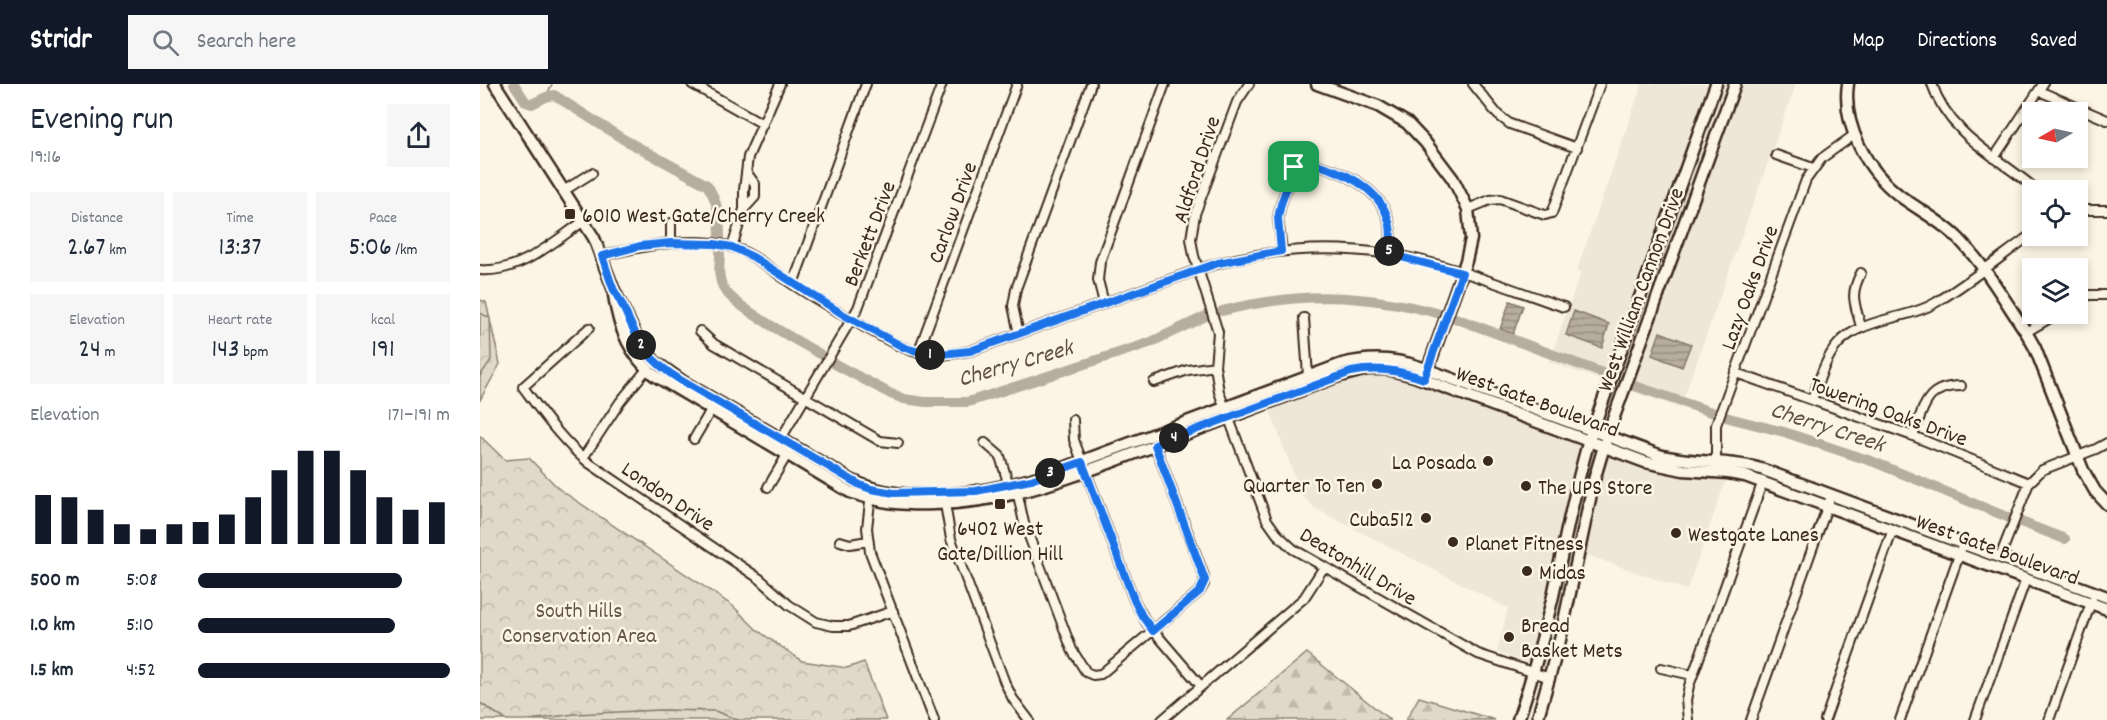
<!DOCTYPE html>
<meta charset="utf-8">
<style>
body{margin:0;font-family:Dekko,sans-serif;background:#f6f6f7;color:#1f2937;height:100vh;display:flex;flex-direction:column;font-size:22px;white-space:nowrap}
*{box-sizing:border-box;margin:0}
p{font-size:20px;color:#747a83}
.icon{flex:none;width:33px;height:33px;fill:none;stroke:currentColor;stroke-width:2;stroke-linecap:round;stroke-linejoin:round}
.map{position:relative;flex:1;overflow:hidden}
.panel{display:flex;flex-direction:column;background:#fff;width:480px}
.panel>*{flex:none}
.needle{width:39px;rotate:261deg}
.buttons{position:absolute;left:1542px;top:18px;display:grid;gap:12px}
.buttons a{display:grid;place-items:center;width:66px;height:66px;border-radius:0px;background:#fff;box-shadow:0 3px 9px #0003;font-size:30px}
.pin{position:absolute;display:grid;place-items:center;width:51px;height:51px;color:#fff;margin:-26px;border-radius:12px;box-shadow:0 3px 9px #0006}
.km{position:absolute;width:30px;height:30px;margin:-15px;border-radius:50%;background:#222;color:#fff;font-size:16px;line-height:30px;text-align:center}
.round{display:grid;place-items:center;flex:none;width:63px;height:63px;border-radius:0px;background:#f6f6f7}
.summary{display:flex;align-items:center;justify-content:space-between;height:102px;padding:0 30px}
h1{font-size:33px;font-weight:600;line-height:45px}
.metrics{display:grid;grid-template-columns:repeat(3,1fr);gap:9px;height:102px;padding:6px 30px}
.metrics div{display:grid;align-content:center;border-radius:0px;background:#f6f6f7;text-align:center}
.metrics b{font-size:26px;font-weight:600}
.metrics small{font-size:16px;font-weight:400}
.metrics p{font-size:16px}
.chart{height:168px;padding:12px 30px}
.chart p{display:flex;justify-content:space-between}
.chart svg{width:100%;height:108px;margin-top:6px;stroke:#111827;stroke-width:6}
ul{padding:0 30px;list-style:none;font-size:20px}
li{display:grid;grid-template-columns:96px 72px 1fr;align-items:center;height:45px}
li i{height:15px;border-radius:8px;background:#111827}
header{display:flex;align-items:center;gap:36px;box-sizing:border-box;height:84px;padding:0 30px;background:#111827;color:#fff}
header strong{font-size:28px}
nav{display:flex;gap:33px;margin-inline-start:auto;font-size:21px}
.search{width:420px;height:54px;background:#f6f6f7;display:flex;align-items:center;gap:15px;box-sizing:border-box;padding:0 21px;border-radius:0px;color:#747a83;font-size:22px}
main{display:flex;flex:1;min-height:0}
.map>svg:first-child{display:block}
</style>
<header>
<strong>Stridr</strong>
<div class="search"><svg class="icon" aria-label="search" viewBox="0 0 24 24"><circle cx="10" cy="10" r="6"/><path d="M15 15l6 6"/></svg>Search here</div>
<nav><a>Map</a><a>Directions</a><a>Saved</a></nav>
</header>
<main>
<section class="panel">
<div class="summary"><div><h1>Evening run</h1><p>19:16</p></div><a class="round"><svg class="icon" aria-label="share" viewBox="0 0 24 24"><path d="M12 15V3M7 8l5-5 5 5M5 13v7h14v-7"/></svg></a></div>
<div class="metrics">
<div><p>Distance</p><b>2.67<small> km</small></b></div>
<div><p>Time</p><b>13:37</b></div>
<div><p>Pace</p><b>5:06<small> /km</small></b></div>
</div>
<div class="metrics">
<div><p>Elevation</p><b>24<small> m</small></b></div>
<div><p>Heart rate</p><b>143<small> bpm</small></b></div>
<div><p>kcal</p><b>191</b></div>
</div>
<div class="chart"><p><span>Elevation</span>171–191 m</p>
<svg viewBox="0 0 160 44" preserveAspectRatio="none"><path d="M5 44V24M15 44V25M25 44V30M35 44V36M45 44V38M55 44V36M65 44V35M75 44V32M85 44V25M95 44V14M105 44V6M115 44V6M125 44V14M135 44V25M145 44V30M155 44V27"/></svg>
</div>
<ul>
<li><b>500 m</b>5:08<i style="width:81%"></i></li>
<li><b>1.0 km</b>5:10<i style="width:78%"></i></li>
<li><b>1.5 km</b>4:52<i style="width:100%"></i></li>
</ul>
</section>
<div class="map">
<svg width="1627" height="636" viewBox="0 0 1627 636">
<defs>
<pattern id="forest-firs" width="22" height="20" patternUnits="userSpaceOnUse" patternTransform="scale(1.5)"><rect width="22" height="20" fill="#e0d8c8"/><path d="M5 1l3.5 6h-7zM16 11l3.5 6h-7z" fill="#c1baab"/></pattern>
<pattern id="park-crowns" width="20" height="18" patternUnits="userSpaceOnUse" patternTransform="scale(1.5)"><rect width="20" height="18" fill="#e0d8c8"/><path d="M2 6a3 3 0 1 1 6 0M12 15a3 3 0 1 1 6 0" fill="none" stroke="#c1baab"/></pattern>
<pattern id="water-rules" width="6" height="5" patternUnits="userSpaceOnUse" patternTransform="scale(1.5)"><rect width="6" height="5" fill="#b7ad9e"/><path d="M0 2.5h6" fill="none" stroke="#968d80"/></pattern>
</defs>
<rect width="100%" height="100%" fill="#fcf5e5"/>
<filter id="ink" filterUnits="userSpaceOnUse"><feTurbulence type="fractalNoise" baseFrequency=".0167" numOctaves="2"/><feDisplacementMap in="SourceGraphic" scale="12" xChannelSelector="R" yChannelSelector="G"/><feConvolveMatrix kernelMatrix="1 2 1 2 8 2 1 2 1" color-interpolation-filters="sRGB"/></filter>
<g filter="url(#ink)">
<!-- built -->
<path fill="#eee6d6" d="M1162,0H1316L1200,324L1069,278L1101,188L1097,186Z
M890,291H909L935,297L1175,385L1207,392L1247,393L1207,506L1107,471L1079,586L1046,578L1017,568L1028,524L836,425L822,412L789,324L845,303Z"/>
<!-- forest -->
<path fill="url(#forest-firs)" stroke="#8e8173" stroke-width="1.5" d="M0,216L6,218L20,280L0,316Z
M827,569L910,636H747Z
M939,613L1015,636H926Z"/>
<!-- park -->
<path fill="url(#park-crowns)" stroke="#8e8173" stroke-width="1.5" d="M0,229L10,234L11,276L0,292Z
M0,352L25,376L49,374L79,405L253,522L277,546L322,577L367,584L384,578L406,636H0Z"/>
<!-- water -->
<path fill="url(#water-rules)" stroke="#85796b" stroke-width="1.5" d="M1030,217L1043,222L1033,250L1020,245Z
M1094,227L1129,240L1122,264L1086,251Z
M1180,248L1211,260L1202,283L1172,271Z"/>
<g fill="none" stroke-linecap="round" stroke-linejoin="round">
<!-- stream -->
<path stroke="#85796b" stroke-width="1.5" d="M66,13L72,0
M0,619L26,636
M49,636L95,630L180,626L235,627L258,636"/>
<!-- river -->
<path stroke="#b7ad9e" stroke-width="10" d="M34,0L46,18L52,20L66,13L74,11L143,55L227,101C242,122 240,148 240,173C239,183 238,195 244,205C256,224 318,257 340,270
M742,227C818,208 881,209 957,229
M975,234L1122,289
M355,280L411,310L424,315L445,318H488L669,259L726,232
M1152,301L1249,334L1304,348L1394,378L1527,433
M1541,438L1585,455"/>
<!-- street casing -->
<g stroke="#3b2a1e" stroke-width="12">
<path id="street" d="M212,0L283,40
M769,0L757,18L715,130L711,155L714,172L738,248L735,282L739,308L787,436L797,450L813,465L998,570L1070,594
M993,0L1018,31L1030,40L1097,64
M1452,0C1469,51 1518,73 1557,106
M1559,7L1627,36
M1296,71L1333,84
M1514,74L1563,0
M85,106L112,89
M264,125L275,113V100L267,89
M988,125L1010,116L1020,115L1059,129L1065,131L1072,129L1120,0
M1598,126H1627
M191,139V159
M252,163L264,125V106L268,73L300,0
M802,167L798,134L801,120L814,83L820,78L824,77C859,85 903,103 910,142C912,151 910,161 909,170
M122,172C160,162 210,152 249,162C271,168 289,184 308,197C333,214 360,229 386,244C403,253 421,265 440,269C457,273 473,270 490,267L726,183C784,165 848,161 908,170C968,179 1027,204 1084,223
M0,186C40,189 73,158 104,137
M313,200L386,0
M1598,217L1609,211H1627
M624,219L618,196L620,178L685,0
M824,234L828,292
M1381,243C1375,219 1369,212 1381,189
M109,244L43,303C63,330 82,357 109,379L280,495L309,521L336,538L353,542H369L413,527
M220,247L234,260L400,357L418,359
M1546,248L1577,230
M539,250L533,222L536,205L611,0
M438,269L537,0
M1256,289L1433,352L1549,399
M674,298L708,286L735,282
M1332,316C1350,263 1356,248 1412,234C1427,230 1442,227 1455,219C1489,199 1520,173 1552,150
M593,336L594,356L654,516L666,538L721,602
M1433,352C1444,323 1445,302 1481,302
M214,355L231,326
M299,358L378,224L462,0
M505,359L520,372L529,402
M103,374L140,318L167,285
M1236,383V341L1326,96L1342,74L1374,51
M288,403L310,366
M391,410L387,444L390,468L454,636
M538,411L544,439L592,566L606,588L613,591L621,590L720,507L724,500V492L675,361
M465,420L471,455L525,599L533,615L549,636
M360,457L370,460L388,457
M1520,473L1549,399L1562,386L1616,365L1627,359
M1181,584L1212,591
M682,636L824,514L844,483
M1208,636L1206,616L1209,602L1283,397
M1271,636L1351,412
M1345,636L1413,445
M1420,636L1483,460
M1495,636L1546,495
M1569,636L1612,516"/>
</g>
<!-- secondary casing -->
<g stroke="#3b2a1e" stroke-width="15">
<path id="secondary" d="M15,0L114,154L133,204L159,258L175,278L202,297L371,396C428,424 515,408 573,388L862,280C889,273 914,274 940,283L1179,371C1212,380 1247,375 1281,385L1627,513
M837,0L898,22L927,39L945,58L973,95L988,125L991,155L986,177L946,290
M1368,0C1362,41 1387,87 1420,112C1439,126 1461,137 1479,155C1505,182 1525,217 1546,248L1555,264L1603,386L1615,407L1627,420
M134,211C138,242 149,270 174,291L370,408C400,419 423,421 454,420C535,419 603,388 677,361C737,338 797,316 856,293L888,285H907L934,292L1165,378L1203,386L1248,389L1265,392L1627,525
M1038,636C1052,595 1063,554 1073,512C1084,460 1094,407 1109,356L1236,0
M1057,636L1080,556L1114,396L1127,352L1255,0"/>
</g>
<!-- street -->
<use href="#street" stroke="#fcf5e5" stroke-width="8"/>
<!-- secondary -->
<use href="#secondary" stroke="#fcf5e5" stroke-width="10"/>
</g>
</g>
<g fill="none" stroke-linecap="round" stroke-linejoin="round" filter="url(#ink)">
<!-- route casing -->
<g stroke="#fff" stroke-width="12">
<path id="route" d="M824,77C859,85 903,103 910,142C912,151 910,161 909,170L982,189L944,295C919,286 897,283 871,288L675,361L725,496L720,507L673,547L662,532L654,516L602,378L551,396L496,407L414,409L391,405L380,401L202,297C167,276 160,261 144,225C141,217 136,211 133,204C129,194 126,183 122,172L160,162L191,159L234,160L252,163L273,173L364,231L425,264L452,271L490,267L738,179L801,167L798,134L801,120L814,83L820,78Z"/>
</g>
<!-- route -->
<use href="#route" stroke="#1a73e8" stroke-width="8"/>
</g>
<!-- markers -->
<g fill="#3b2a1e" stroke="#fcf5e5" stroke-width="2">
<rect x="84" y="124" width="12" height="12" rx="3"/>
<circle cx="1008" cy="377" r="6"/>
<circle cx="897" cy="400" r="6"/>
<circle cx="1046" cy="402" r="6"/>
<rect x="514" y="414" width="12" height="12" rx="3"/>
<circle cx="946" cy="434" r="6"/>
<circle cx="1196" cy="449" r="6"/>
<circle cx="973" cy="458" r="6"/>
<circle cx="1047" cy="487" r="6"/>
<circle cx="1029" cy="553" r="6"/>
</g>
<g text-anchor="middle" stroke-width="5" stroke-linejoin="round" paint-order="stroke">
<!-- street labels -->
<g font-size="22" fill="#3b2a1e" stroke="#fcf5e5">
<text transform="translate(715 85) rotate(-72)" y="8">Aldford Drive</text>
<text transform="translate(471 128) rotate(-70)" y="8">Carlow Drive</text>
<text transform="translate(388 149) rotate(-69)" y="8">Berkett Drive</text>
<text transform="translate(1268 203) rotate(-70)" y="8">Lazy Oaks Drive</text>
<text transform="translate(1159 205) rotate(-70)" y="8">West William Cannon Drive</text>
<text transform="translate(1058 316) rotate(20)" y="8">West Gate Boulevard</text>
<text transform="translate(1409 326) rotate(20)" y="8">Towering Oaks Drive</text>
<text transform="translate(189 411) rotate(34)" y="8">London Drive</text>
<text transform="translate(1518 464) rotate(20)" y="8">West Gate Boulevard</text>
<text transform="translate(879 481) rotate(31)" y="8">Deatonhill Drive</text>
</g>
<!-- poi labels -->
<g font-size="22" fill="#3b2a1e" stroke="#fcf5e5" text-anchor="start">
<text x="102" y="138">6010 West Gate/Cherry Creek</text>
<text x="996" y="385" text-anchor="end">La Posada</text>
<text x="885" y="408" text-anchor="end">Quarter To Ten</text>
<text x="1058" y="410">The UPS Store</text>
<text x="934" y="442" text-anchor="end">Cuba512</text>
<text x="520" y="451" text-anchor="middle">6402 West<tspan x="520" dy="25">Gate/Dillion Hill</tspan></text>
<text x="1208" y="457">Westgate Lanes</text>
<text x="985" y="466">Planet Fitness</text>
<text x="1059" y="495">Midas</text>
<text x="1041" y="548">Bread<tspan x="1041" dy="25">Basket Mets</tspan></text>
</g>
<!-- park labels -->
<g font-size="22" fill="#645648" stroke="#fcf5e5">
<text x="99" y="533">South Hills<tspan x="99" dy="25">Conservation Area</tspan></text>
</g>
<!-- water labels -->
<g font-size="24" font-style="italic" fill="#605144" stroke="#fcf5e5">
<text transform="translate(535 278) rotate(-16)" y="8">Cherry Creek</text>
<text transform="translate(1348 342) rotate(18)" y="8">Cherry Creek</text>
</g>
</g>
</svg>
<div class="buttons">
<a><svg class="needle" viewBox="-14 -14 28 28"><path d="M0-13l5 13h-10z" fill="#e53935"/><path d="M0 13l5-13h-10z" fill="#747a83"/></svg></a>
<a><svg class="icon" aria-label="locate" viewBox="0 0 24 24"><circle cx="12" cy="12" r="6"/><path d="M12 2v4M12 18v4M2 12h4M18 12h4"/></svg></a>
<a><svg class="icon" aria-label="layers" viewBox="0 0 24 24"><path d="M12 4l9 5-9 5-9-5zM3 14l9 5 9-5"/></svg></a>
</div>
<div class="pin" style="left:814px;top:83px;background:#1e9e55"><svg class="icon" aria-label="arrive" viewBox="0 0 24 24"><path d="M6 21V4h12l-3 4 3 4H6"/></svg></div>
<b class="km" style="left:450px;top:271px">1</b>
<b class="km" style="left:161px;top:261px">2</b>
<b class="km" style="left:570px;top:389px">3</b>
<b class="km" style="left:694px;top:354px">4</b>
<b class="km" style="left:909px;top:167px">5</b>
</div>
</main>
